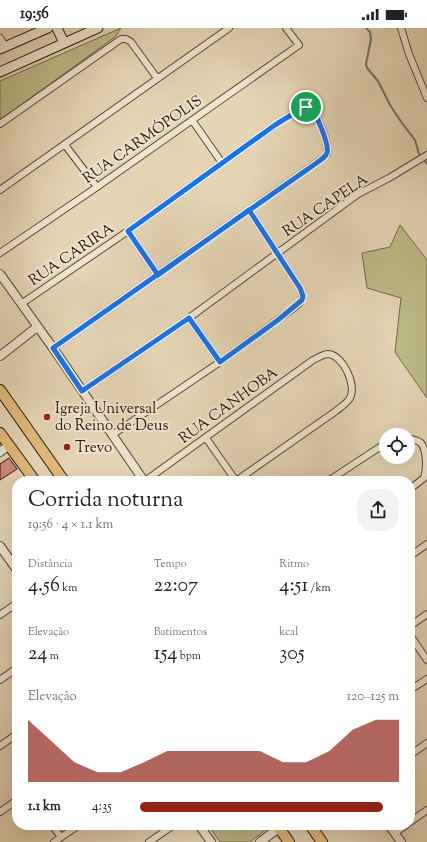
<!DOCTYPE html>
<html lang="pt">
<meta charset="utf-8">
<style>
body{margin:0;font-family:"Sorts Mill Goudy",serif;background:#f2f2f2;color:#202124;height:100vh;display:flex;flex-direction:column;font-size:15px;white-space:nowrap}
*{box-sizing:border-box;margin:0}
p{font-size:13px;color:#757577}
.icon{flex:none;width:22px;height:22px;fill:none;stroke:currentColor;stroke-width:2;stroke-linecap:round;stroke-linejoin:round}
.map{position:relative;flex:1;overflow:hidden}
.drawer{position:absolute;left:12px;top:448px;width:403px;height:354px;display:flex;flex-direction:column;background:#fff;border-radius:16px;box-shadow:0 4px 16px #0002}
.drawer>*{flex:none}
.tools{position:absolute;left:379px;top:400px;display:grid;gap:8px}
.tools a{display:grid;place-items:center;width:36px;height:36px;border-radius:50%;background:#fff;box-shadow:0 4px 16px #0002;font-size:20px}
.pin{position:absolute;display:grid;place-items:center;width:34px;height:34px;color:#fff;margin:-17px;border:2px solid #fff;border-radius:50%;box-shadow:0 1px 4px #0007}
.round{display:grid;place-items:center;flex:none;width:42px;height:42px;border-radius:16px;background:#f2f2f2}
.overview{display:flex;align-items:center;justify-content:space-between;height:68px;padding:0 16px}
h1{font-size:22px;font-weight:600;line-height:30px}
.stats{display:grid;grid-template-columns:repeat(3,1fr);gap:6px;height:68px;padding:4px 16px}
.stats div{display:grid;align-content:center}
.stats b{font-size:20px;font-weight:600}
.stats small{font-size:11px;font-weight:400}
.stats p{font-size:11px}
.chart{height:112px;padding:8px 16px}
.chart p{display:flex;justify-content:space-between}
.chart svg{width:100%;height:72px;margin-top:4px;fill:#8f2418;opacity:.7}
ul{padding:0 16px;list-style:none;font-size:13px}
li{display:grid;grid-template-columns:64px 48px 1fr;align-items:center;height:30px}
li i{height:10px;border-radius:5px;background:#8f2418}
.status{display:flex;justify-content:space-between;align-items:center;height:28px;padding:0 20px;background:#fff;direction:ltr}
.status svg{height:11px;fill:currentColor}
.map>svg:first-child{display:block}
</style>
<div class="status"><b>19:56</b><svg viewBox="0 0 49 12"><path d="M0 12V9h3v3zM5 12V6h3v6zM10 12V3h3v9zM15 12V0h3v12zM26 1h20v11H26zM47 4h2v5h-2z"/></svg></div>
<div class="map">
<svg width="427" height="814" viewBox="0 0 427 814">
<rect width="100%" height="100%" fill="#e5d5b5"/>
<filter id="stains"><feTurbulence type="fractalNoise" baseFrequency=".005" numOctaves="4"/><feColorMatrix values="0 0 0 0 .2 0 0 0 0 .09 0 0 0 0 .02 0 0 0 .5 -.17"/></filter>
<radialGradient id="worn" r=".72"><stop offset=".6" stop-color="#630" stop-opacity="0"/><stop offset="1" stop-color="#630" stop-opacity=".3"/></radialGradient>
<!-- green -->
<path fill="#bcbb88" stroke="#72694a" d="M121,0L115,9L0,92V53Z
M400,197L427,232V370L395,324L401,270L367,260L362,225L390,219Z
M208,797H270L268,800L250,814H220Z"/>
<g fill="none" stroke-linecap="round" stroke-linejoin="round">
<!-- stream -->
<path stroke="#6a786a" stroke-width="2" d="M366,0L370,4L371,11L366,36L367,40L378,53L390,77L402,95L415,112L419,126
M425,133L427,136"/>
</g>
<!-- building -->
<path fill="#ce897d" stroke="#27170c" d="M9,430L17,441L0,452V436Z"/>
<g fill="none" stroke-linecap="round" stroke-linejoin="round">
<!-- minor casing -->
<g stroke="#564636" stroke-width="8">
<path id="minor" d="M401,0L409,26L427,70
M0,10L6,19
M192,92L222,135
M0,96L121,11H126L131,14L157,50
M65,117L97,159
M0,162L229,0
M128,203L158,247
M0,225L97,159L299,17L286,0
M21,276L128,203L275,97L300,81L308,78L312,80C318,90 329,114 327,126L323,130L53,320
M189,290L220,334
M82,363L189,290L358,166L389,150L427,127
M112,407L220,334L291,282C300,275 306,272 300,260L249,182
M206,410L236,453
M408,411C412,411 417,412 421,415C427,423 427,441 424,450L410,461
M145,453L313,332C318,330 323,326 328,326C343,327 357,357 350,370C347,375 341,379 336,383L236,453
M328,453L386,415
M410,528L427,516
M0,587L17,575
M410,598L427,586
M410,607L427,632
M0,652L17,640
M410,662L427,651
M0,718L17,706
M410,727L427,715
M0,784L17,772
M410,794L427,782
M52,797L61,809
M395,805L406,797
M54,814L79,797
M149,814L174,797"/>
</g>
<!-- tertiary casing -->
<g stroke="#564636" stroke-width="10">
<path id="tertiary" d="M0,246L53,320L144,453
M0,328L37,299
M0,424L9,417
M0,518L17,542
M199,797L211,814
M389,797L401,814
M260,814L279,800"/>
</g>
<!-- secondary casing -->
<g stroke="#27170c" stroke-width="11">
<path id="secondary" d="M57,0L64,15
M0,21L48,0
M0,44L98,0"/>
</g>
<!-- primary casing -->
<g stroke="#27170c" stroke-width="12">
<path id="primary" d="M0,362L64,453
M0,405L35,453
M277,797L289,814
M310,797L322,814"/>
</g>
<!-- minor -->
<use href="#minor" stroke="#eee4cf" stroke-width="6"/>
<!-- tertiary -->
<use href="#tertiary" stroke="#eee4cf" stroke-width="8"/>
<!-- secondary -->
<use href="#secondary" stroke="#eee4cf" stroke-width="9"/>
<!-- primary -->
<use href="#primary" stroke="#e2ba7a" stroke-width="10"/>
</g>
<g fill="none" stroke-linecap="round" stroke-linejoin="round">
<!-- route casing -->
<g stroke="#fff" stroke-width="8">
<path id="route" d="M306,79L312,80C316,87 330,117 327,125C325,130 319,133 315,136C227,197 140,259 53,320L82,363L189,290L220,334L278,292L302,272L303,268L300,260L249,182L158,247L128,203L275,97L296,84L306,79"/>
</g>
<!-- route -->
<use href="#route" stroke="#1a73e8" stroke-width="5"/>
</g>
<!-- markers -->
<g fill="#8f2418" stroke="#eee4cf" stroke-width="1.5">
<circle cx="47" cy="389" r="4"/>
<circle cx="67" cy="419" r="4"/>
</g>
<g text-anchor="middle" stroke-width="4" stroke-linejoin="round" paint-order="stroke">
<!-- street labels -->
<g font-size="15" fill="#27170c" stroke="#eee4cf">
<text transform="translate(142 111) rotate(-35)" y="5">RUA CARMÓPOLIS</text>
<text transform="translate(325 177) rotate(-34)" y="5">RUA CAPELA</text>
<text transform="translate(71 226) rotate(-34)" y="5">RUA CARIRA</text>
<text transform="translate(228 377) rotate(-36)" y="5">RUA CANHOBA</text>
</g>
<!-- poi labels -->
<g font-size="15" fill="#27170c" stroke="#eee4cf" text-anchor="start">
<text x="55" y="385">Igreja Universal<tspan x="55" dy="17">do Reino de Deus</tspan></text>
<text x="75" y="424">Trevo</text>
</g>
</g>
<rect width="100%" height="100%" filter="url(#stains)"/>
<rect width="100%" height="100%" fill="url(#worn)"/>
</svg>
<div class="tools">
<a><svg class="icon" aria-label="locate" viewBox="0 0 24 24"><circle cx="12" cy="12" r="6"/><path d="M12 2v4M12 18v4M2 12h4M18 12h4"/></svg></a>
</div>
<div class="pin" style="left:306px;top:79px;background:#1e9e55"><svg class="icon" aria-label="arrive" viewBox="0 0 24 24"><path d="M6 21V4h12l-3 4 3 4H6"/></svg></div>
<section class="drawer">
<div class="overview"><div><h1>Corrida noturna</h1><p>19:56 · 4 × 1.1 km</p></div><a class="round"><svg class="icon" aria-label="share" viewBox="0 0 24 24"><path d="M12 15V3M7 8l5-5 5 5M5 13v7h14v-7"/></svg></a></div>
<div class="stats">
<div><p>Distância</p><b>4.56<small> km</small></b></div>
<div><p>Tempo</p><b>22:07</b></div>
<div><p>Ritmo</p><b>4:51<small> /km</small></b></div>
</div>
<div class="stats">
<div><p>Elevação</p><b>24<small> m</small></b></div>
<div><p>Batimentos</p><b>154<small> bpm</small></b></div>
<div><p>kcal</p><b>305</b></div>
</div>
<div class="chart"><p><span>Elevação</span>120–125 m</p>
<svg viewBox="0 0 160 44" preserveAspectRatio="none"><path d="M0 44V6L10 19L20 32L30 38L40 38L50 32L60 25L70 25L80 25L90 25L100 25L110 32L120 32L130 25L140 12L150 6L160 6V44z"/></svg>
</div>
<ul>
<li><b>1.1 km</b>4:35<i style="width:94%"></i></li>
</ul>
</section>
</div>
